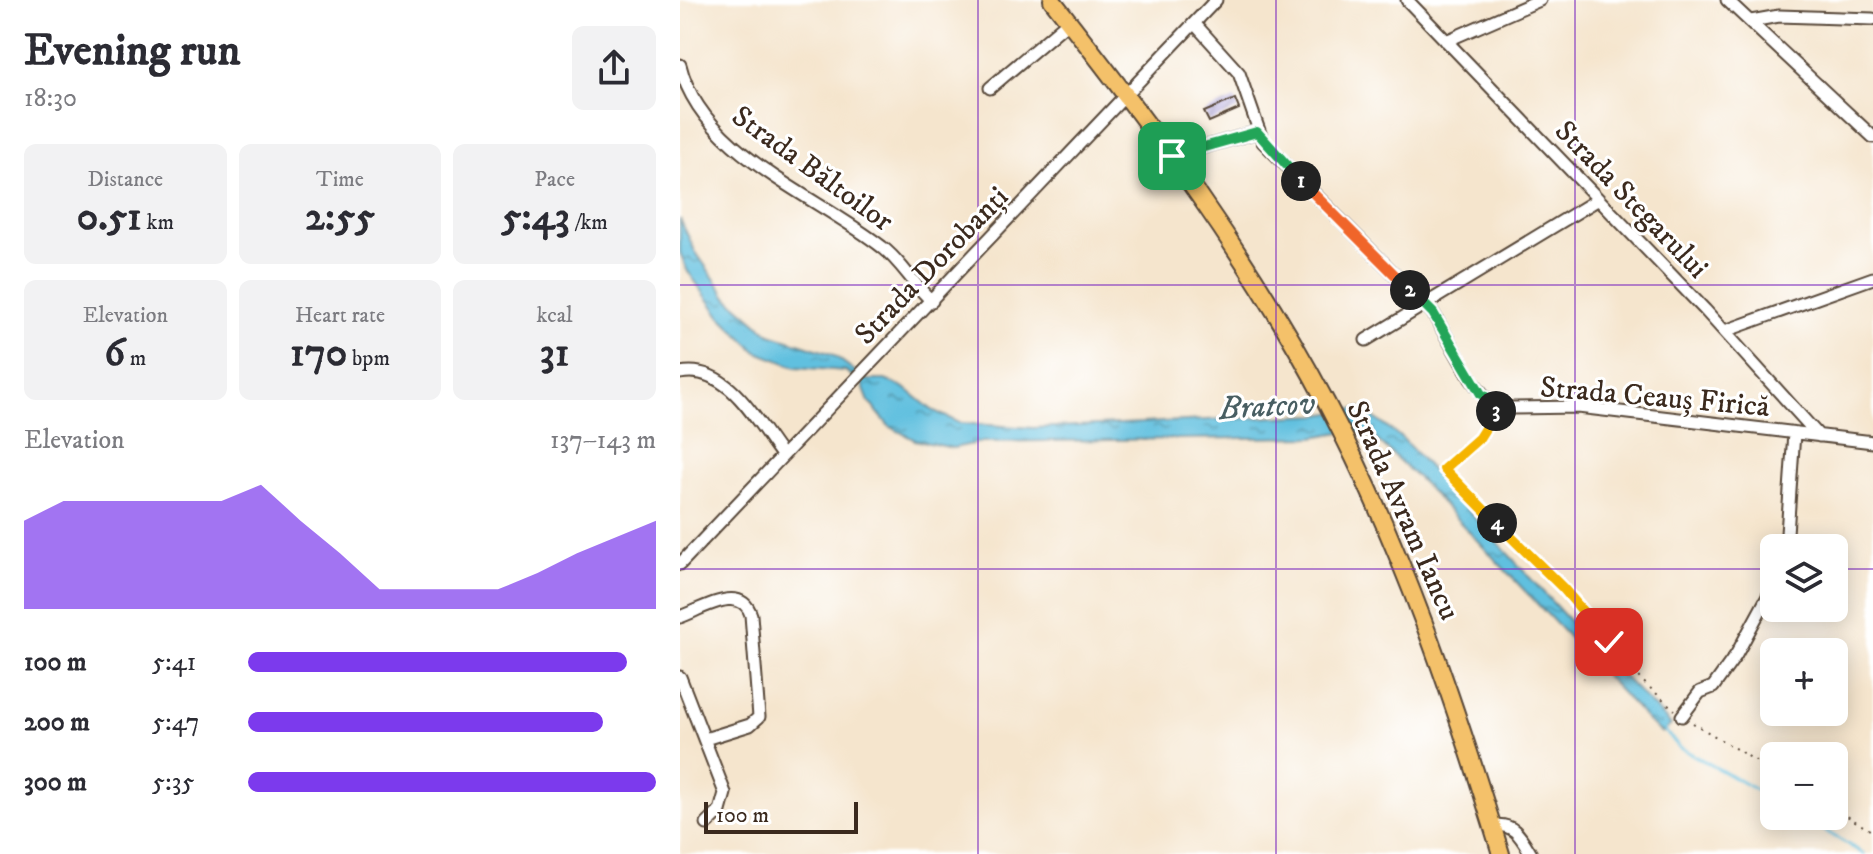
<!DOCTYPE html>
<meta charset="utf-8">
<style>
body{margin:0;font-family:"IM FELL DW Pica",serif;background:#f2f2f3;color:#2b2b33;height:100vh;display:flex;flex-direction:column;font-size:30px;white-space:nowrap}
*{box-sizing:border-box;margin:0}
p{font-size:26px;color:#7c7c81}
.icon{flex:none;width:44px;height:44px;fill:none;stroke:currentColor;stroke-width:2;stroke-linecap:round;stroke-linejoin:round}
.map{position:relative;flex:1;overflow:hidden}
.side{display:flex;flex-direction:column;background:#fff;width:680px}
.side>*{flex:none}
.buttons{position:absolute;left:1080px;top:534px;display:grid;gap:16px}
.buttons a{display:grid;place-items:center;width:88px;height:88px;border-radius:12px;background:#fff;box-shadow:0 4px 20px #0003;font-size:40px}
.scale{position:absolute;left:24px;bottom:20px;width:154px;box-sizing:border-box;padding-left:8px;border:4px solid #3b2a1e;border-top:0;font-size:22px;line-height:28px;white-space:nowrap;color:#3b2a1e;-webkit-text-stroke:6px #fff;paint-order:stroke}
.pin{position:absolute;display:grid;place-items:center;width:68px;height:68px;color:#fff;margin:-34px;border-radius:16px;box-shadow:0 4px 12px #0006}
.km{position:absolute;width:40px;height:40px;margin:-20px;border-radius:50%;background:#222;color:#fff;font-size:22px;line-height:40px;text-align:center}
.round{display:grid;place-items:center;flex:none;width:84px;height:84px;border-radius:12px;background:#f2f2f3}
.summary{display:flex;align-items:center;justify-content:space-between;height:136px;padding:0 24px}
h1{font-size:44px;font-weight:700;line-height:60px}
.metrics{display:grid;grid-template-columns:repeat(3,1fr);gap:12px;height:136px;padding:8px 24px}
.metrics div{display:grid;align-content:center;border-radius:12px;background:#f2f2f3;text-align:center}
.metrics b{font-size:40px;font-weight:700}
.metrics small{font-size:22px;font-weight:400}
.metrics p{font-size:22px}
.chart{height:224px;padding:16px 24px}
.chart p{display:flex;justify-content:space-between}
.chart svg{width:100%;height:144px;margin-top:8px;fill:#7c3aed;opacity:.7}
ul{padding:0 24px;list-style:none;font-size:26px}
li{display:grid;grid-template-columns:128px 96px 1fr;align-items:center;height:60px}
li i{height:20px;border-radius:10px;background:#7c3aed}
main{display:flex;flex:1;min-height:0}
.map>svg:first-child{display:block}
</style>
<main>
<section class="side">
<div class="summary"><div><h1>Evening run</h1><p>18:30</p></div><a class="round"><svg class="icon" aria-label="share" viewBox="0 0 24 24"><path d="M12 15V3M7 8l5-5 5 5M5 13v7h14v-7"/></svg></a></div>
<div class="metrics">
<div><p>Distance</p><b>0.51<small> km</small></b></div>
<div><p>Time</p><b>2:55</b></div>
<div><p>Pace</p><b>5:43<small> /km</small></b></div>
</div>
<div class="metrics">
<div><p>Elevation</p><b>6<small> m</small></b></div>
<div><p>Heart rate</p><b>170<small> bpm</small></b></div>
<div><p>kcal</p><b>31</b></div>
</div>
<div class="chart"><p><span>Elevation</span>137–143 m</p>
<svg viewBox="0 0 160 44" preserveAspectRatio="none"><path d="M0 44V17L10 11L20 11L30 11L40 11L50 11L60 6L70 17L80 27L90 38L100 38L110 38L120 38L130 33L140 27L150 22L160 17V44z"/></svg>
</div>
<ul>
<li><b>100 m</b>5:41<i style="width:93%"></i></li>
<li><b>200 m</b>5:47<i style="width:87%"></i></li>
<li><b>300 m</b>5:35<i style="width:100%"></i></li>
</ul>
</section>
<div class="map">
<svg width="1193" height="854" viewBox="0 0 1193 854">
<defs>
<pattern id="water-ripples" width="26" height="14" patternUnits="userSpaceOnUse" patternTransform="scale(2)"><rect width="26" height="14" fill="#61c0df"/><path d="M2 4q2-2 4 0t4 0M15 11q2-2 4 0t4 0" fill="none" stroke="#519cb4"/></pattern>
<pattern id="building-hatch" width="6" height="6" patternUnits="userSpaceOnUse" patternTransform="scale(2)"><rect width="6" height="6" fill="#aba0d8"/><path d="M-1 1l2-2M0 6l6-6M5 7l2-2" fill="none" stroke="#8c83af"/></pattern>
</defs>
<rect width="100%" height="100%" fill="#fff"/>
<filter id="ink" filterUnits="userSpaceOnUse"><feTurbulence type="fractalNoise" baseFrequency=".0125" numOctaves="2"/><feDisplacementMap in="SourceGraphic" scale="16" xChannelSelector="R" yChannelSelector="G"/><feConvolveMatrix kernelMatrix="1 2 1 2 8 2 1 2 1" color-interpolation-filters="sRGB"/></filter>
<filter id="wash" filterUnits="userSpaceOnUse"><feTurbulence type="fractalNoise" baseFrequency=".006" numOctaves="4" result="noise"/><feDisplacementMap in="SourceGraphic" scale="32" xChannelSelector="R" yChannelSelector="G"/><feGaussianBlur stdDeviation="1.8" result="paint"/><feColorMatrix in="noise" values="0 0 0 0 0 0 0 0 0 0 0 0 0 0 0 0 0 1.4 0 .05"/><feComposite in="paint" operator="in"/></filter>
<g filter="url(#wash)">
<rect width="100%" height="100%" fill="#f5e5cd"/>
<!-- water -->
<path fill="url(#water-ripples)" stroke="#4e757e" stroke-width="2" d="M0,219L15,251L47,297L90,334L152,354L187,380H205L225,388L252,410L279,423L353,428L638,415L681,408L723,439L895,627L991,725L982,733L972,725L739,479L696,439L672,430L633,437L302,442L273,448L235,440L209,426L189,402L182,384L165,371L116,367L77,352L41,317L7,270L0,252Z"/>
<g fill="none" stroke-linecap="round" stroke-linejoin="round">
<!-- stream -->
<path stroke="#61c0df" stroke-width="3" d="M984,730L999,747L1094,800
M1120,816L1184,854"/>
</g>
<g id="blocks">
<!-- building -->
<path fill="url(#building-hatch)" d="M555,99L559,109L529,122L524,112Z"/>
</g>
</g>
<g filter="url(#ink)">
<use href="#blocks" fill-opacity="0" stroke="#574638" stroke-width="2"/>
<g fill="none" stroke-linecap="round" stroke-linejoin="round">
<!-- minor casing -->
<g stroke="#574638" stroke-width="15">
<path id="minor" d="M727,0L1025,310L1139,436
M1047,0L1193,137
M1071,21L1099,16L1193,19
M514,23L559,73L583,142L753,313L791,379L808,401L831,408L898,407L1193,442
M766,41L860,0
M0,65C21,153 136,195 202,247C222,262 233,285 252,301
M310,88L389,21
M492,156L577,132
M1045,331L1193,278
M686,340L917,200
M0,373C48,363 77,423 102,455
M1106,548L1114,433
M0,564L536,0
M0,617C22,609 61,583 71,615L79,717L70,725L25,739
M0,677L45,793L40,811L27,824
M1002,716L1020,692L1033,687L1056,655L1094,585
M812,826C834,822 841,837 851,854"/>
</g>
<!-- highway casing -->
<g stroke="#574638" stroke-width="20">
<path id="highway" d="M372,0C473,128 571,259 647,404C722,546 774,700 821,854"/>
</g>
<!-- path -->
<path stroke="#574638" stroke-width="2" stroke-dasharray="2 6" stroke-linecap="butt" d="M814,414L799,438L764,469L883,588L960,679L995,710
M1013,723L1094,772
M1154,808L1193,832"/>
<!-- minor -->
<use href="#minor" stroke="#fff" stroke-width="11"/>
<!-- highway -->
<use href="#highway" stroke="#f4c16a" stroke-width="16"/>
</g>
</g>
<g fill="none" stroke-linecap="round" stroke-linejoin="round" filter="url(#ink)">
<!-- split-1 casing -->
<g stroke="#fff" stroke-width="16">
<path id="split-1" d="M492,156L577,132L621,181"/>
</g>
<!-- split-2 casing -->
<g stroke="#fff" stroke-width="16">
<path id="split-2" d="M621,181L730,290"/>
</g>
<!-- split-3 casing -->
<g stroke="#fff" stroke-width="16">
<path id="split-3" d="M730,290L753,313L801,394L819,406L816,411"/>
</g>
<!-- split-4 casing -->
<g stroke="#fff" stroke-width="16">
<path id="split-4" d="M816,411L799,438L764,469L817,523"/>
</g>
<!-- split-5 casing -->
<g stroke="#fff" stroke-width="16">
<path id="split-5" d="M817,523L883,588L929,642"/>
</g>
<!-- split-1 -->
<use href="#split-1" stroke="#22a559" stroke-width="10"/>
<!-- split-2 -->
<use href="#split-2" stroke="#f0652b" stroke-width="10"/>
<!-- split-3 -->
<use href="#split-3" stroke="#22a559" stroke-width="10"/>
<!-- split-4 -->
<use href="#split-4" stroke="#f5b400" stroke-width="10"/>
<!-- split-5 -->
<use href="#split-5" stroke="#f5b400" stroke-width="10"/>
</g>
<!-- grid -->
<path fill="none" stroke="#7b2cbf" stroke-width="2" stroke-opacity="0.55" d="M298,0V854M596,0V854M895,0V854M0,285H1193M0,569H1094M1154,569H1193"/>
<g text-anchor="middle" stroke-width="6" stroke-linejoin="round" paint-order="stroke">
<!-- street labels -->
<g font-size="30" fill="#3b2a1e" stroke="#fff">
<text transform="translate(133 168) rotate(36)" y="10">Strada Băltoilor</text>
<text transform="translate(952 199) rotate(46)" y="10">Strada Stegarului</text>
<text transform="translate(251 265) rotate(-46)" y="10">Strada Dorobanți</text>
<text transform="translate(975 396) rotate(5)" y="10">Strada Ceauș Firică</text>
<text transform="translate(724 510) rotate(66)" y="10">Strada Avram Iancu</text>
</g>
<!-- water labels -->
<g font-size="32" font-style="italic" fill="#485e62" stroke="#fff">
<text transform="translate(587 405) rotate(-3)" y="11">Bratcov</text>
</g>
</g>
</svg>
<div class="buttons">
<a><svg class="icon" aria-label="layers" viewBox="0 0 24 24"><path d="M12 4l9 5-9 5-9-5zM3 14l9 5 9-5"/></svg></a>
<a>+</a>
<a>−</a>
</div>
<div class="scale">100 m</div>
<div class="pin" style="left:492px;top:156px;background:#1e9e55"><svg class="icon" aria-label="arrive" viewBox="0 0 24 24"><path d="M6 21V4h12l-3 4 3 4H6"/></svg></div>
<div class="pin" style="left:929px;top:642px;background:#d93025"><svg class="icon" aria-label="check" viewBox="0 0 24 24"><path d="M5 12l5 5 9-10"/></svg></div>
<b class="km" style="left:621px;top:181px">1</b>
<b class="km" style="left:730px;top:290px">2</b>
<b class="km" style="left:816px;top:411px">3</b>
<b class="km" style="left:817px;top:523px">4</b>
</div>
</main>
